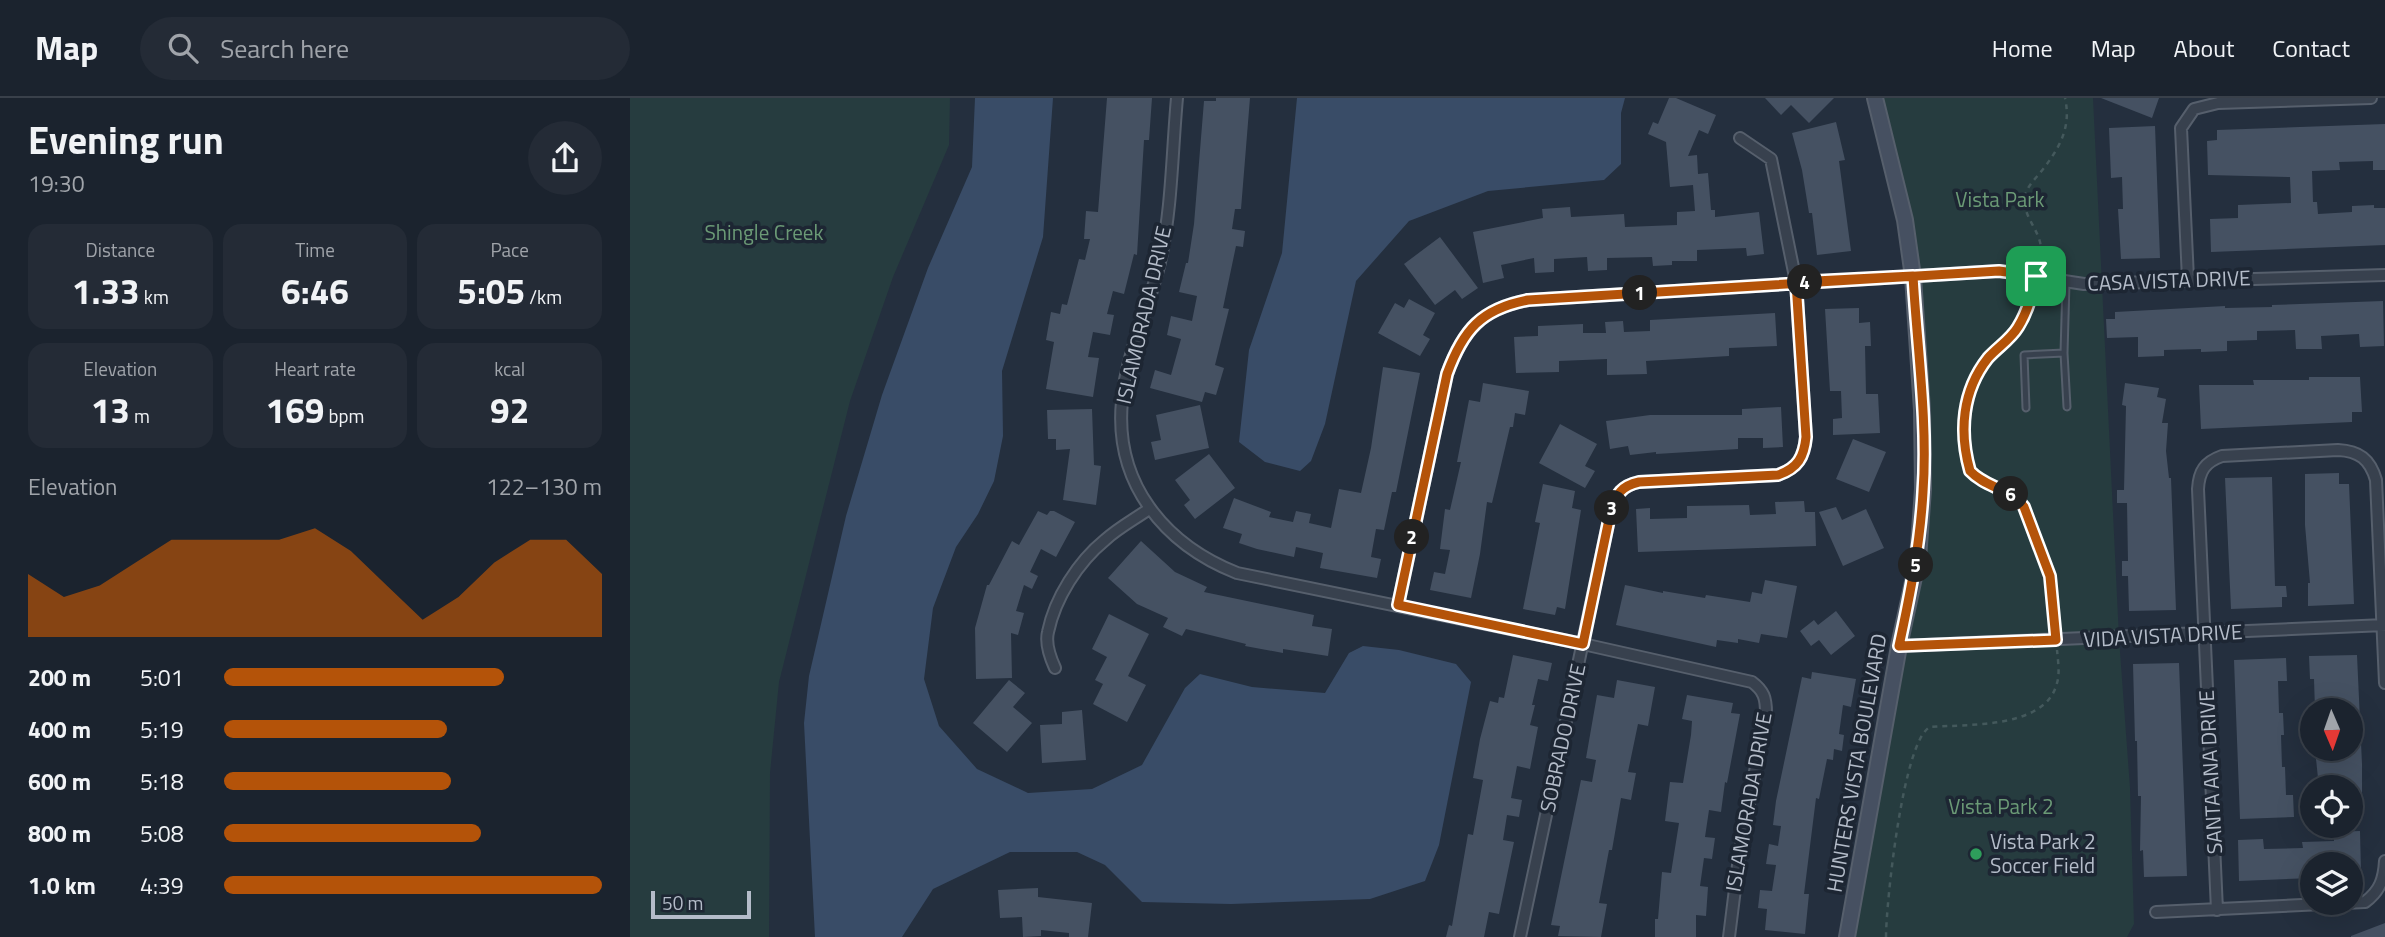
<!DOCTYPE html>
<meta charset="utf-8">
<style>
body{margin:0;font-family:"Titillium Web",sans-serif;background:#242b36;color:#f1f3f6;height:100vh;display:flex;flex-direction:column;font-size:26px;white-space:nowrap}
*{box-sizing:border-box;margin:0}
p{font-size:23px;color:#a0a4aa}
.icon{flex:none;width:38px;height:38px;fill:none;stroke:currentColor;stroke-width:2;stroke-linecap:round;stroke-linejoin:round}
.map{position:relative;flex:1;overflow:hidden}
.panel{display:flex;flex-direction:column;background:#1b232e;width:630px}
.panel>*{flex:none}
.needle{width:46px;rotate:178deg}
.controls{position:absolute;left:1670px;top:600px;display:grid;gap:14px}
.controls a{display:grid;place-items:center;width:63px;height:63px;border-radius:50%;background:#1b232e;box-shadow:0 7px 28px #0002,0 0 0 2px #39404a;font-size:35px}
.scale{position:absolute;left:21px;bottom:18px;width:100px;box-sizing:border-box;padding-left:7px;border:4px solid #b4bcc9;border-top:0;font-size:19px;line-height:24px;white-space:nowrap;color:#b4bcc9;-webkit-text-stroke:5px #1d2633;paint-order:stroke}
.pin{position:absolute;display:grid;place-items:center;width:60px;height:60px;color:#fff;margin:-30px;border-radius:14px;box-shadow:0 4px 10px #0006}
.km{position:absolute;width:35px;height:35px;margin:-18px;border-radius:50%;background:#222;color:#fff;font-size:19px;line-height:35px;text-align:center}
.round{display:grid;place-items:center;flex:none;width:74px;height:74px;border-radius:37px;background:#242b36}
.overview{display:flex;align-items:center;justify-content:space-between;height:119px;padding:0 28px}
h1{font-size:38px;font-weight:700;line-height:52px}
.figures{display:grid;grid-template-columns:repeat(3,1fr);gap:10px;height:119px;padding:7px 28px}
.figures div{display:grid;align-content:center;border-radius:18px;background:#242b36;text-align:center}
.figures b{font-size:35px;font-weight:700}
.figures small{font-size:19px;font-weight:400}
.figures p{font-size:19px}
.chart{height:196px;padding:14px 28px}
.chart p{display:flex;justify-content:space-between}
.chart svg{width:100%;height:126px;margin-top:7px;fill:#b45309;opacity:.7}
ul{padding:0 28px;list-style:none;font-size:23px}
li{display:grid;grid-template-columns:112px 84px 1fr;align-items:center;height:52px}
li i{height:18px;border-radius:9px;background:#b45309}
header{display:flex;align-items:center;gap:42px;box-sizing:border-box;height:98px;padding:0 35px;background:#1b232e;border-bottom:2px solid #39404a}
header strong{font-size:33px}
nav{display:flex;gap:38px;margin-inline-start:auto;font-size:24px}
.search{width:490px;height:63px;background:#242b36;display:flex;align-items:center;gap:18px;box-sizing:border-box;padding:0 24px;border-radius:38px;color:#a0a4aa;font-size:26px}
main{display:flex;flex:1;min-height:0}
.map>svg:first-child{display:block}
</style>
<header>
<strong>Map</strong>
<div class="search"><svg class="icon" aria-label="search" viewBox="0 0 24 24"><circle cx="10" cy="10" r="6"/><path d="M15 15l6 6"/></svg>Search here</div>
<nav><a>Home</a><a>Map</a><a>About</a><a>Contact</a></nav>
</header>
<main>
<section class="panel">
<div class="overview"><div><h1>Evening run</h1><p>19:30</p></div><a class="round"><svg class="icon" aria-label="share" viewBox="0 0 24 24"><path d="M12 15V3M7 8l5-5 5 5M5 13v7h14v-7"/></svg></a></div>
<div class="figures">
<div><p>Distance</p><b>1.33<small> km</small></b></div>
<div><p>Time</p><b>6:46</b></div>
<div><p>Pace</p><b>5:05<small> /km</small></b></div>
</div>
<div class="figures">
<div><p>Elevation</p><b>13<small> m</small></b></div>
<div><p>Heart rate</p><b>169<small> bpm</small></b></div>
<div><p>kcal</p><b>92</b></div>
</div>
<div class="chart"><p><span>Elevation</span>122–130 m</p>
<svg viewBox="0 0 160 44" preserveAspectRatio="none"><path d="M0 44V22L10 30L20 26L30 18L40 10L50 10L60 10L70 10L80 6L90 14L100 26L110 38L120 30L130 18L140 10L150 10L160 22V44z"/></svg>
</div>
<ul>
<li><b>200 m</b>5:01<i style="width:74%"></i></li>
<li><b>400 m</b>5:19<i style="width:59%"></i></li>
<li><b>600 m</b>5:18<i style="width:60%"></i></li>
<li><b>800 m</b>5:08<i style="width:68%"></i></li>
<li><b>1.0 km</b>4:39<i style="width:100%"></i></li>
</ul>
</section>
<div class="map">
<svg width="1755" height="839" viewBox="0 0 1755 839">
<rect width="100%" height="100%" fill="#242f3e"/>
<!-- green -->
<path fill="#263c3f" d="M0,0H320L319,47L263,179L220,303L149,584L140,675L139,839H0Z
M1245,0H1463L1489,540L1500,690L1504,826L1497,839H1217L1293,391L1283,179Z"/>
<!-- water -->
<path fill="#394c67" d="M345,0H423L413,139L372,273L373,338L364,383L348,416L326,449L303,510L294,581L309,628L347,671L398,695L462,691L512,667L555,590L570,576L622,589L695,595L719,555L733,548L769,552L826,566L841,584L809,747L795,783L740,801L601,806L512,804L475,767L447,754H380L303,791L272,839H185L174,625L179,578L216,418L252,297L298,170L342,69Z
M667,0H995L991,15V66L974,82L858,93L779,123L726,183L695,326L681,363L670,373L635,364L609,344L619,252L652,155Z"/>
<!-- building -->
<path fill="#455162" d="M477,0H522L519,42H514L507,157L504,156L494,196L483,193L477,216L484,217L480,237L463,234L458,259L469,260L463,299L416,291L424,244L416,242L421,214L430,216L432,206L437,207L449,161L455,162L460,141H454L456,113L468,114Z
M586,0H620L611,111H605L602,131L615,133L613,149L606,148L593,210L599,211L585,267L594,270L586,297L575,294L572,304L520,290L525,272L541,277L551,241L537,237L541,218L562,223L567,198L549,194L556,165H558L564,126L574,3H586Z
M1039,0H1046L1086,17L1078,36L1069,32L1058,58L1067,57L1068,76L1078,75L1081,112H1085V119L1129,114L1134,156L1117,158L1116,150L1067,152V163H1042V167L1023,168L1022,159L977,160V172L958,173L957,159L924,161V174L905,175L904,160L871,167L874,180L853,185L843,134L913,120L912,111L940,109L941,119L994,116L995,129L1047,127V114L1065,113L1063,87L1040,89L1036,44L1018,36L1023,24L1028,26Z
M1135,0H1204L1179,25L1161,7L1151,17Z
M1471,0H1529L1522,20Z
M1206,24L1215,62L1209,63L1221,153L1187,157L1182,115H1179L1172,72L1162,35Z
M1755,26V72H1743V63L1709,64L1710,72L1682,73L1683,104H1687L1688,116L1722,114V108L1744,107V110H1755V147L1581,154L1580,121L1608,120V107L1661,105L1660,79L1578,77L1577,43L1587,42V32Z
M1525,28L1530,160L1491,161L1488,111H1493L1492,79L1481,80L1479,30Z
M810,139L848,190L832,201L825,192L805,207L774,166Z
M779,201L805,215L793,237L800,241L790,258L748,235L765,205L774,210Z
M1753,203L1754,248L1730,249L1729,236L1691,238L1692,251H1666L1665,232L1627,233V242L1597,243V253L1571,254V251L1534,252V258L1508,259V239L1477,240L1476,221H1485V214L1595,208V210L1642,209V207Z
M1229,210V225L1240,224L1241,248H1235L1236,296H1248L1250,335L1203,337V321L1212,320L1211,293H1200L1195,211Z
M1145,215L1147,248L1099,250V258L1016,263L1017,276L977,277V261L929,263V274L886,275L884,239L908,238V228L953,226V235H976L975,224L993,223L994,234L1020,233V222Z
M753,269L790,275L766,394H762L754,432L746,431L741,459L751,461L747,480L690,470L693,455L666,449L664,459L627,451L609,445L612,436L593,430L604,400L641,414L639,419L663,424L666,413L681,416L679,425L701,430L709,391L731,395L741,350Z
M1679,279H1730L1732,314H1722V324L1571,331L1569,287H1624L1623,282H1679Z
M853,285L899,293L895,317L885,315L883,329H880L862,405L857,404L850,456L841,500L800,492L804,474L815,476L820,452L810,451L815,411L820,412L831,364H827L839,302L850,304Z
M1495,285L1529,290L1527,299L1536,301L1532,325H1538L1536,353L1539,380H1541L1546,512L1499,513L1498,478H1492V463H1498L1497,405H1487V392H1494L1496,308L1492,307Z
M570,307L579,350L525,362L521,344L531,342L526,317Z
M1151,309L1153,349L1133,350V340H1108V351L1026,356V354L1000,357L998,348L980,351L976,323L1020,317H1112V311Z
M462,311L464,367L471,368L466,407L433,402L440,351L426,352V341H418L417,312Z
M930,326L967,346L955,368L965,373L955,390L909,365Z
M1223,341L1256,354L1239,394L1206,381Z
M579,356L605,390L565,421L554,407L560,402L545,382Z
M1709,375V386H1719L1724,506L1678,508V485H1680L1675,427V376Z
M1642,379L1645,488H1656L1657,499H1652V509L1601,511L1595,380Z
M913,386L945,393L942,410L951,412L935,511L927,509L925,517L893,511L910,425L905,424Z
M1174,403L1175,414H1185L1186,448L1008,454L1006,411L1020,410V421L1057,420V408L1119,407L1120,417L1146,416L1145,404Z
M1206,409L1212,422L1236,411L1254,450L1213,468L1189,414Z
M408,413L417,417L420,413H424L445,424L426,459L411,451L400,474L408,478L402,491L394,487L386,513L394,515L388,537L381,535L382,580L346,581L345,530L357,487H359L382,443L389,447Z
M511,443L545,474L577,489L574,494L684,517L682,528L702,531L698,558L653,551V555L615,548L616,546L556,531L552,538L533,529L538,520L507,506L478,480Z
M1135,482L1167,488L1157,540L1131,536L1129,545L1108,541V545L1087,542L1086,549L986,527L995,487L1033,495V493L1075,500L1076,497L1120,504L1122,494L1132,496Z
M1206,513L1225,538L1201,557L1189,542L1181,548L1170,533L1184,522L1188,527Z
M479,516L519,536L498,578L516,587L497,624L463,606L473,586L465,582L477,559L462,551Z
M883,557L922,565L918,583L908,581L902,607H905L900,627L908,629L900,671L887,668L881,700L892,702L889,719L877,717L873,742L884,744L869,816L859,814L854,839H816L819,827L822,828L838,736L843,737L853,682L843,680L850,641L860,603L868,605L869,599L874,600Z
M1727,557L1732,666V715H1720V690H1689L1685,651H1720V612H1685L1684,581H1680L1679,558Z
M1656,560L1657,583H1648L1649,615H1653L1654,637H1651L1652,669H1655L1656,697H1663L1664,719L1610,721L1604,562Z
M1549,565L1557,778L1514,779L1513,752L1510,753L1511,698H1508L1507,643H1505L1503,566Z
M1182,574L1226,581L1221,609L1213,607L1209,636L1214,637L1212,653L1204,651L1203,662L1197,661L1189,701L1186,700L1174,796H1179L1175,836L1135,832L1137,811L1128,810L1130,792L1142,793L1146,767L1136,766L1139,746L1148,748L1151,728L1143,727L1146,703L1172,579L1181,581Z
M379,582L395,595L383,609L402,625L377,654L343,625Z
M987,582L1025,589L1018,628L1008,626L998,674L1006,675L1001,702L991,700L982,752H979L969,805L977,806L971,839L928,838L930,828L921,827L951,682L962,684L966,662L956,660L967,597L984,600Z
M1057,597L1103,605L1101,615L1110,616L1097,685L1095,684L1091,714L1079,712L1075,739L1085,740L1082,761L1074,760L1070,788L1078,789L1076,818L1066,817V839H1025V821H1028L1032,774L1041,775L1049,725L1035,723L1040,684L1053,685L1061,637L1062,623L1052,621Z
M452,612L456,662L412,665L410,627L432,626V614Z
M1730,733L1731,774H1720V766H1682V780L1609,783L1608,742L1633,741L1634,751L1673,750L1672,744L1704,743V734Z
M408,790V799L462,805L458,839H439V835L411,832V838L393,839L392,819L370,820L368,792Z
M1755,825V839H1721V838Z"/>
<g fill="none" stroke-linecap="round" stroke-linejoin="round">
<!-- lane casing -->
<g stroke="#565f6c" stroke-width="9">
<path id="lane" d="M1436,185L1434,255L1437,309
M1396,310L1394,257L1434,255"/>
</g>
<!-- street casing -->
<g stroke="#565f6c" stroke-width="14">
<path id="street" d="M547,0C542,54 542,111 530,164C519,211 496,255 492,303C484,385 534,446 607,475L953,546L1122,584C1134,593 1136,600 1136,615L1109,759L1099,839
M1558,181L1551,30L1564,11L1588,5L1741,0
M768,507L817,276C833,232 851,211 898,202L1369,173L1454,186L1755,177
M1269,548L1755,527
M425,570C420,559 415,546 418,534C425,500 448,464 475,442C488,430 505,421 519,411
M1587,812L1568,391C1569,373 1575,364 1592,358L1708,352C1729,353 1740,361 1746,382L1755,585
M1526,814L1735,804C1750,793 1754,781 1755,763
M890,839L981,412C987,396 991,388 1009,384L1148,377C1168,370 1174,359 1176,339L1166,184L1141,61L1110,40"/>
</g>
<!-- secondary casing -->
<g stroke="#565f6c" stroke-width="18">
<path id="secondary" d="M1217,839L1269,548L1288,461L1293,391L1292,312L1283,179L1275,122L1245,0"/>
</g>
<!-- path -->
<path stroke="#44595c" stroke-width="2.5" stroke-dasharray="5 5" stroke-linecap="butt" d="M1409,166C1410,159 1412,152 1410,144C1406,128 1392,116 1395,98C1397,89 1404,82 1410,75C1428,52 1442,31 1435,0
M1403,190C1399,205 1395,222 1385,234C1377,244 1366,251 1358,261C1332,294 1329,334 1340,373C1356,390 1380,390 1394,409L1420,478L1425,531
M1256,839C1256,806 1273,642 1300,629C1338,626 1416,631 1427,585C1430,575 1428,563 1427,552"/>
<!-- lane -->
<use href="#lane" stroke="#38414e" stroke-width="5"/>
<!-- street -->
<use href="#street" stroke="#38414e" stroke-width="10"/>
<!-- secondary -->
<use href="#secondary" stroke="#465061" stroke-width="14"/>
</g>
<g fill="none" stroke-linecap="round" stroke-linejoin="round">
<!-- route casing -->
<g stroke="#fff" stroke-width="14">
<path id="route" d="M1406,178L1369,173L898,202C851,211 833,232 817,276L768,507L953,546L981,412C987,396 991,388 1009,384L1148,377C1168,370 1174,359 1176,339L1166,184L1283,178C1287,248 1298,325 1293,394C1290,447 1280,497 1269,548L1426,542L1420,478L1394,409C1380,390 1356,390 1340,373C1329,334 1332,293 1358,260C1368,249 1381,241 1388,229C1398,213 1402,196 1406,178"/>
</g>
<!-- route -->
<use href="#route" stroke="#b45309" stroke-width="9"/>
</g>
<!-- markers -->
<circle fill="#2e9e5b" stroke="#1d2633" stroke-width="2.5" cx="1346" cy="756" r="7"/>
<g text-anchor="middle" stroke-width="7" stroke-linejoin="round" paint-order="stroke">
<!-- park labels -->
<g font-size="21" fill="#6b9a76" stroke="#1d2633">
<text x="1370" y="109">Vista Park</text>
<text x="134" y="142">Shingle Creek</text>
<text x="1371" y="716">Vista Park 2</text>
</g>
<!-- street labels -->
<g font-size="21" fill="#b4bcc9" stroke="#1d2633">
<text transform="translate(1539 183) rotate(-2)" y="7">CASA VISTA DRIVE</text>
<text transform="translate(514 217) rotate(-77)" y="7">ISLAMORADA DRIVE</text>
<text transform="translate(1533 538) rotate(-3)" y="7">VIDA VISTA DRIVE</text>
<text transform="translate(933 640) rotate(-78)" y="7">SOBRADO DRIVE</text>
<text transform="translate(1227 665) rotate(-80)" y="7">HUNTERS VISTA BOULEVARD</text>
<text transform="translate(1581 674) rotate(-93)" y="7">SANTA ANA DRIVE</text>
<text transform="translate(1119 704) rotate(-80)" y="7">ISLAMORADA DRIVE</text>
</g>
<!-- poi labels -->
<g font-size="21" fill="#b4bcc9" stroke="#1d2633" text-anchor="start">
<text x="1360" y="751">Vista Park 2<tspan x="1360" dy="24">Soccer Field</tspan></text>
</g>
</g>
</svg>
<div class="controls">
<a><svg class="needle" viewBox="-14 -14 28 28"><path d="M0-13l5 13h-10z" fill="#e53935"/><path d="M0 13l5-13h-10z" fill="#a0a4aa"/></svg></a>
<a><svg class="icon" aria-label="locate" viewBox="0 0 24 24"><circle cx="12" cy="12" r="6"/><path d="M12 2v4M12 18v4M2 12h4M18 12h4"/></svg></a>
<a><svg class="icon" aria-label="layers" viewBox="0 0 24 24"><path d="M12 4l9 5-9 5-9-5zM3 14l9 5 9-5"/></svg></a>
</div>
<div class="scale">50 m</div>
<div class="pin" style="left:1406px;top:178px;background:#1e9e55"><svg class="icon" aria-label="arrive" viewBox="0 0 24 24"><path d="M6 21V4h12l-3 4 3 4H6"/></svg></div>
<b class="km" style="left:1010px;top:195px">1</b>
<b class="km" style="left:782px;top:439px">2</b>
<b class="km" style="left:982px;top:410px">3</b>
<b class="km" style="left:1175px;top:184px">4</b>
<b class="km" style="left:1286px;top:467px">5</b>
<b class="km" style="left:1381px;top:396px">6</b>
</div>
</main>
